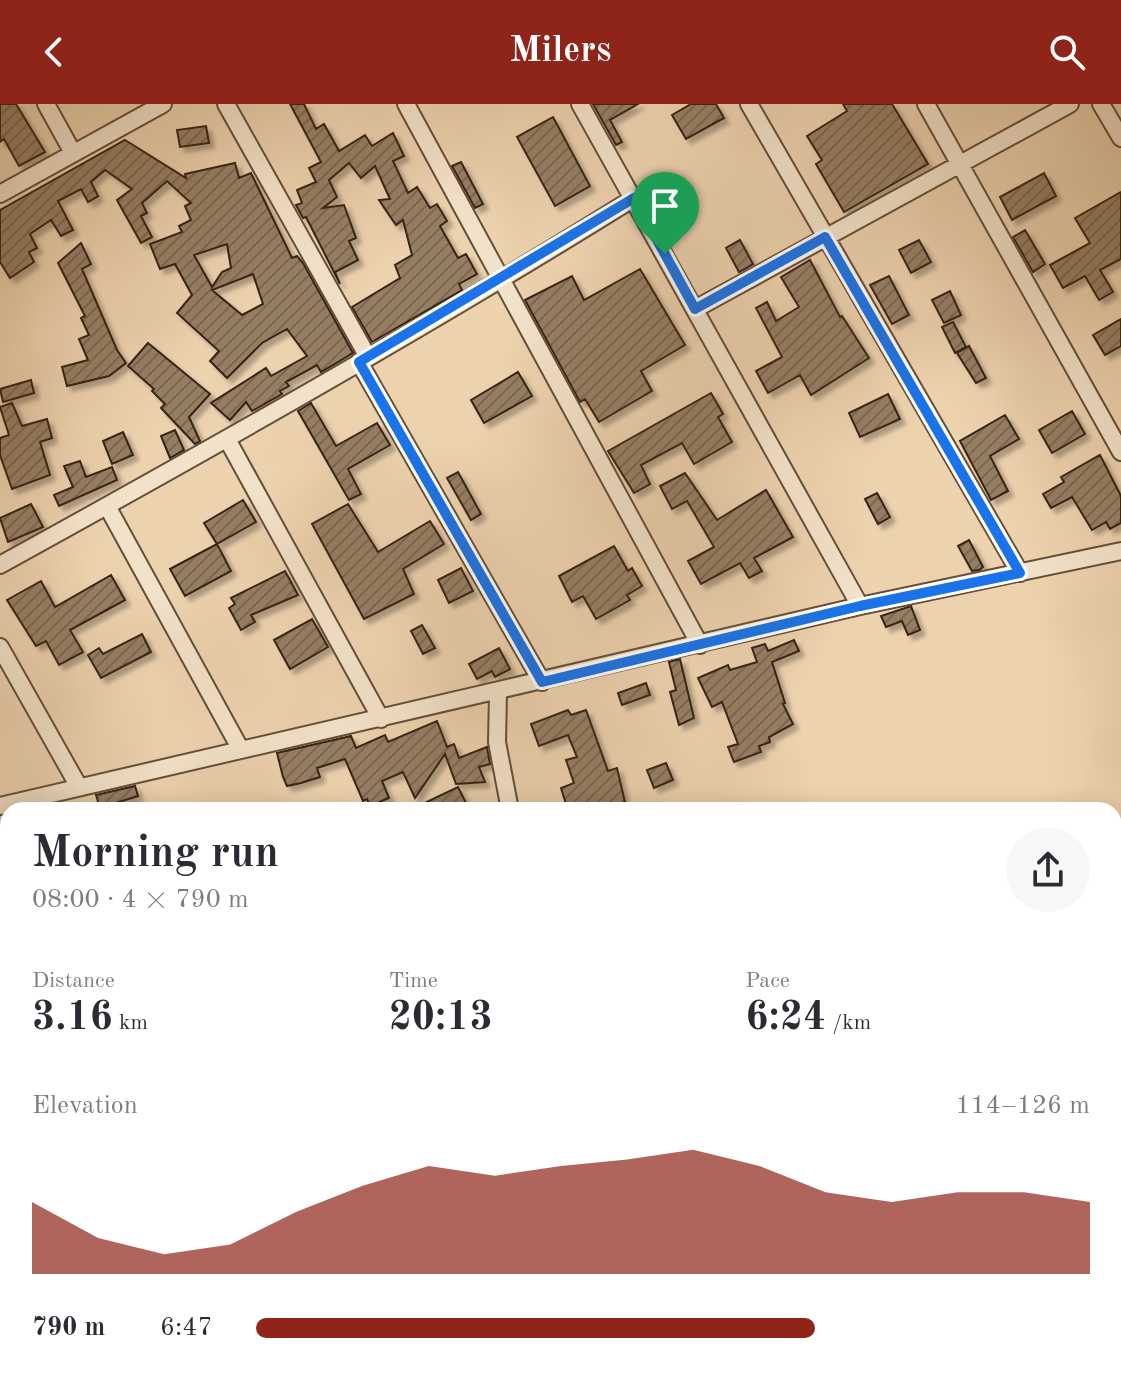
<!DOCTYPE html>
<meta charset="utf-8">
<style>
body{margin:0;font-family:"Old Standard TT",serif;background:#f7f7f7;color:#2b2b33;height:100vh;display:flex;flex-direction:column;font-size:30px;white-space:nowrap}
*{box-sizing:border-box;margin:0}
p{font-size:26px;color:#7c7c81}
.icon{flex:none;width:44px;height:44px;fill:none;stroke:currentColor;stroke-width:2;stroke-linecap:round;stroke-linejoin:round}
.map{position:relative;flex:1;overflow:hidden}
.side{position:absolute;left:0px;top:698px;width:1122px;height:572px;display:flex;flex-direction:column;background:#fff;border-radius:24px 24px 0 0;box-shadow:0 4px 20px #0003}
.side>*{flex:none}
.pin{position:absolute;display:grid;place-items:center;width:68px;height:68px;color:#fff;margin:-82px -34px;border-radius:50% 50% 50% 0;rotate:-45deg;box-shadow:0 0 8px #0007}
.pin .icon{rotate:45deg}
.round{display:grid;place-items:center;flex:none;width:84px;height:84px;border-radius:42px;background:#f7f7f7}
.overview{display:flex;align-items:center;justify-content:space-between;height:136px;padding:0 32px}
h1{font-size:44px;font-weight:800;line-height:60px}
.stats{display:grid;grid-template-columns:repeat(3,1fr);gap:12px;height:136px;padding:8px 32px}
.stats div{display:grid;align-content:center}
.stats b{font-size:40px;font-weight:800}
.stats small{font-size:22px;font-weight:400}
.stats p{font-size:22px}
.chart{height:224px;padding:16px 32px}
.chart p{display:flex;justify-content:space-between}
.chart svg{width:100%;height:144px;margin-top:8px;fill:#8f2418;opacity:.7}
ul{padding:0 32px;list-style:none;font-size:26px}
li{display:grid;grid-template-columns:128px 96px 1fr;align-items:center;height:60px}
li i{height:20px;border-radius:10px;background:#8f2418}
header{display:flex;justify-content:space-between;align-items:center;height:104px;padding:0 32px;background:#8f2418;color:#fff;font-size:36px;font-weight:800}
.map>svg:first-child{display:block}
</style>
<header><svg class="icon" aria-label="back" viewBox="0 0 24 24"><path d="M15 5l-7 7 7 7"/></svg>Milers<svg class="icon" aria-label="search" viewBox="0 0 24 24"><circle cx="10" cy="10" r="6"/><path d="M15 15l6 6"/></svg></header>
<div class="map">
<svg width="1121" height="1270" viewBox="0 0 1121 1270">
<defs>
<pattern id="building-hatch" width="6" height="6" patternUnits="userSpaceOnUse" patternTransform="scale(2)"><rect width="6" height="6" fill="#967e64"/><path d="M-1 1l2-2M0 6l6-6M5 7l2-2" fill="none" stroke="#7b6751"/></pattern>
<filter id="shadow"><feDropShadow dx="5" dy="5" stdDeviation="2" flood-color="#0004"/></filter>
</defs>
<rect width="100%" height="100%" fill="#edd2ae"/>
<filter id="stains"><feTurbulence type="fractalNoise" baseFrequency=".0025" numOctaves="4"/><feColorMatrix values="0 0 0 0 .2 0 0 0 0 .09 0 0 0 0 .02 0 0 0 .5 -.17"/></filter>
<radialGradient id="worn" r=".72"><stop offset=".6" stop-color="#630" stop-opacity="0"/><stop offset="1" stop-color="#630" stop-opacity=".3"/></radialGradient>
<!-- building -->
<path fill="url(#building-hatch)" stroke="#372314" stroke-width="2" fill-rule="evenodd" filter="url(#shadow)" d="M0,0H16L45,48L19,62L4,35L0,38Z
M290,0H304L316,25L324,20L339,47L365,31L372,42L393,29L404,52L393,57L408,89L417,83L430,104L437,100L447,117L440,122L458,154L466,150L477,170L459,180L462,186L372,238L352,203L400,174L395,161L412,151L403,116L396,121L379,96L390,95L375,62L361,74L349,59L329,76L337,93L323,104L344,101L356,134L349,137L358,156L335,168L340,180L306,113L303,114L296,101L302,99L297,86L316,78L309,64L321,58Z
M593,0H638L610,16L622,38L616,41Z
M691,0H716L724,14L686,35L672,11Z
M843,0H892L928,60L844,108L816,60L822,56L807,32L847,7Z
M553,13L590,82L555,102L517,33Z
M206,22L209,39L180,43L177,26Z
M125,36L186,74L185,70L235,59L239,74L251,69L292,154L297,152L303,159L353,249L321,268L317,261L286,278L289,282L280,287L282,290L252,307L246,298L230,316L211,299L266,264L271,272L307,252L287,225L262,239L227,274L210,257L219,247L177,209L192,191L175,160L160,165L150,140L182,128L179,122L191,116L185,102L191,99L167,77L142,99L147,109L141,112L152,133L141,139L117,96L132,85L105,66L91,78L98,92L88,98L81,85L58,97L73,126L61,132L51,116L30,130L37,144L29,148L34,158L10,174L0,158V106ZM227,140L231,164L222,168L212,183L194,151ZM253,170L263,200L242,211L212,186Z
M461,58L483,100L475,104L452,62Z
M1044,69L1056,92L1012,116L1000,93Z
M1121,88V155L1100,166L1113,188L1099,196L1085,172L1063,184L1050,161L1090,139L1075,114Z
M1025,126L1045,160L1033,168L1013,133Z
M740,136L753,160L739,168L726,144Z
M919,136L931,158L911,169L899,146Z
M81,139L91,160L82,165L117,246L126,259L109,272L67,282L62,263L88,256L79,235L89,231L81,214L85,212L58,159Z
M810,156L840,213L842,212L869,254L811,291L800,271L768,289L756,267L782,253L756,204L767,198L776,217L799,203L781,173Z
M640,165L685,241L641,267L652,287L599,318L585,295L580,298L525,196L572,172L584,196Z
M889,172L909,211L892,220L870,181Z
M950,187L961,211L944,219L932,196Z
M1121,215V242L1105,251L1093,231Z
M953,218L966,243L955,249L942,223Z
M148,239L210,290L189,313L200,337L195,340L161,304L165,300L152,287L154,285L128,262Z
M969,242L986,274L976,279L957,249Z
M518,268L532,292L484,319L471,296Z
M31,276L34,289L3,298L0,285Z
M711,289L723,310L718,313L732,338L694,360L682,339L641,361L650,380L634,389L608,347Z
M888,290L900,315L860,333L849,309Z
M12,299L22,322L47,315L52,334L40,338L50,371L12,385L0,351V334L9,331L0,303Z
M311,299L336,342L377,319L390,341L348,365L361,390L349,396L298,307Z
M1072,307L1085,330L1052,349L1039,326Z
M1005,311L1019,335L990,352L1008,387L991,396L960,337Z
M175,326L184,346L170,354L161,332Z
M123,328L133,351L112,360L103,337Z
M1100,351L1121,392V419L1110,425L1106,418L1092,426L1072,393L1051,404L1043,390L1064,378L1061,373Z
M80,357L86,373L112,363L117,376L59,402L54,391L73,383L64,362Z
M458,368L481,410L471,416L447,374Z
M685,369L717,416L766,386L793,433L754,454L762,467L749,474L740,459L701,480L688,457L714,443L687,397L672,405L660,382Z
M877,389L890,413L878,420L865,395Z
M243,396L256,418L217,440L231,467L185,492L170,465L217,440L204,419Z
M31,400L43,423L8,438L0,414Z
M348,400L378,448L430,417L444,440L403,465L414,490L364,515L312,420Z
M969,436L983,463L979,466L972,467L958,442Z
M614,442L628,467L632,464L642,482L627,491L630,496L596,515L583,492L572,498L559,472Z
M461,464L473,487L449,499L438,476Z
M285,467L298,491L251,511L255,518L241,526L229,504L235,500L231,494Z
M111,471L125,496L70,526L83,548L59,561L46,537L36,542L7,496L41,477L55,503Z
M911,502L920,526L908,531L902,517L886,523L881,512Z
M312,515L328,543L290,565L274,536Z
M422,521L435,544L423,550L411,527Z
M142,530L151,548L101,574L88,551L99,544L103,550Z
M794,536L799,547L772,558L785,599L783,600L793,620L769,633L770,638L759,642L761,648L734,658L728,643L738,640L722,598L712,603L698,574L728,561L730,566L757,558L752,544L765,540L768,547Z
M499,544L510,565L495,573L492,567L477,575L469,560Z
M680,555L694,614L679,621L670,588L676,586L669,558Z
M646,579L650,591L622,601L618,589Z
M568,606L571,611L586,606L608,667L617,664L625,698L603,706H568L561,684L574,679L566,656L577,653L568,631L539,642L531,620Z
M437,617L447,643L454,640L459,654L487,643L490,660L479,663L485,678L456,680L445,650L415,694L403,668L382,677L389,694L370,702L367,695L363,697L345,655L317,664L320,673L301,679L287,682L283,673L277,649L351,632L356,644L385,631L388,638Z
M666,659L673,676L654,684L647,666Z
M135,682L138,692L100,704L96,691Z
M458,683L466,699L452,706H410Z"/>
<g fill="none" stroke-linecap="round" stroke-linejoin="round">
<!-- street casing -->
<g stroke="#644f3a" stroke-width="20">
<path id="street" d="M46,0L73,49
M226,0L368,253
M406,0L700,541
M580,0L860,502
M749,0L1020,469
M926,0L1121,348
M1101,0L1121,34
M0,90L163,0
M695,205L1070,0
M359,258L542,578
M227,335L381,615
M107,402L241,646
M0,461C214,343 427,223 634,94
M0,543L79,683
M498,589L497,638L510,706
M0,702L860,502L1121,447
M1114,826L1121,824
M1114,916L1121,928
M0,1148L8,1162
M1114,1230L1121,1243
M67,1262L71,1270
M243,1262L247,1270
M433,1262L437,1270
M608,1262L613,1270
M781,1262L785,1270
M962,1262L966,1270
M690,1270L704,1262
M1087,1270L1101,1262"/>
</g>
<!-- street -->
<use href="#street" stroke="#f3e2ca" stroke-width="16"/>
</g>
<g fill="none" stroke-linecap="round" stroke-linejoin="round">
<!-- route casing -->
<g stroke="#fff" stroke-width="16">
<path id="route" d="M634,94L695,205L825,133L1020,469L860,502L542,578L359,258Z"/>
</g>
<!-- route -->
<use href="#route" stroke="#1a73e8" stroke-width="10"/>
</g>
<rect width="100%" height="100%" filter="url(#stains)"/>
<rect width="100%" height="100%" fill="url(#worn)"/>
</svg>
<div class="pin" style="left:665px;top:150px;background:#1e9e55"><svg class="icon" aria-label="arrive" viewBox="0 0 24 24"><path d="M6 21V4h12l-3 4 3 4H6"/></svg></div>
<section class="side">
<div class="overview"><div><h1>Morning run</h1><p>08:00 · 4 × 790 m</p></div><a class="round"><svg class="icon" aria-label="share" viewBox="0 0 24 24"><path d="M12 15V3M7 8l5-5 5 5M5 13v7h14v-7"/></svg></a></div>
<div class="stats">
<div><p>Distance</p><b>3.16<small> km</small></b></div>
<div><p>Time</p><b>20:13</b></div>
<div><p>Pace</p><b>6:24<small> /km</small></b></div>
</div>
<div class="chart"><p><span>Elevation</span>114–126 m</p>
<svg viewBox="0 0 160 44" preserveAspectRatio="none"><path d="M0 44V22L10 33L20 38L30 35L40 25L50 17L60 11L70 14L80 11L90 9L100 6L110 11L120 19L130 22L140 19L150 19L160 22V44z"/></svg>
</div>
<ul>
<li><b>790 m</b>6:47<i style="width:67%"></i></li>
</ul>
</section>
</div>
